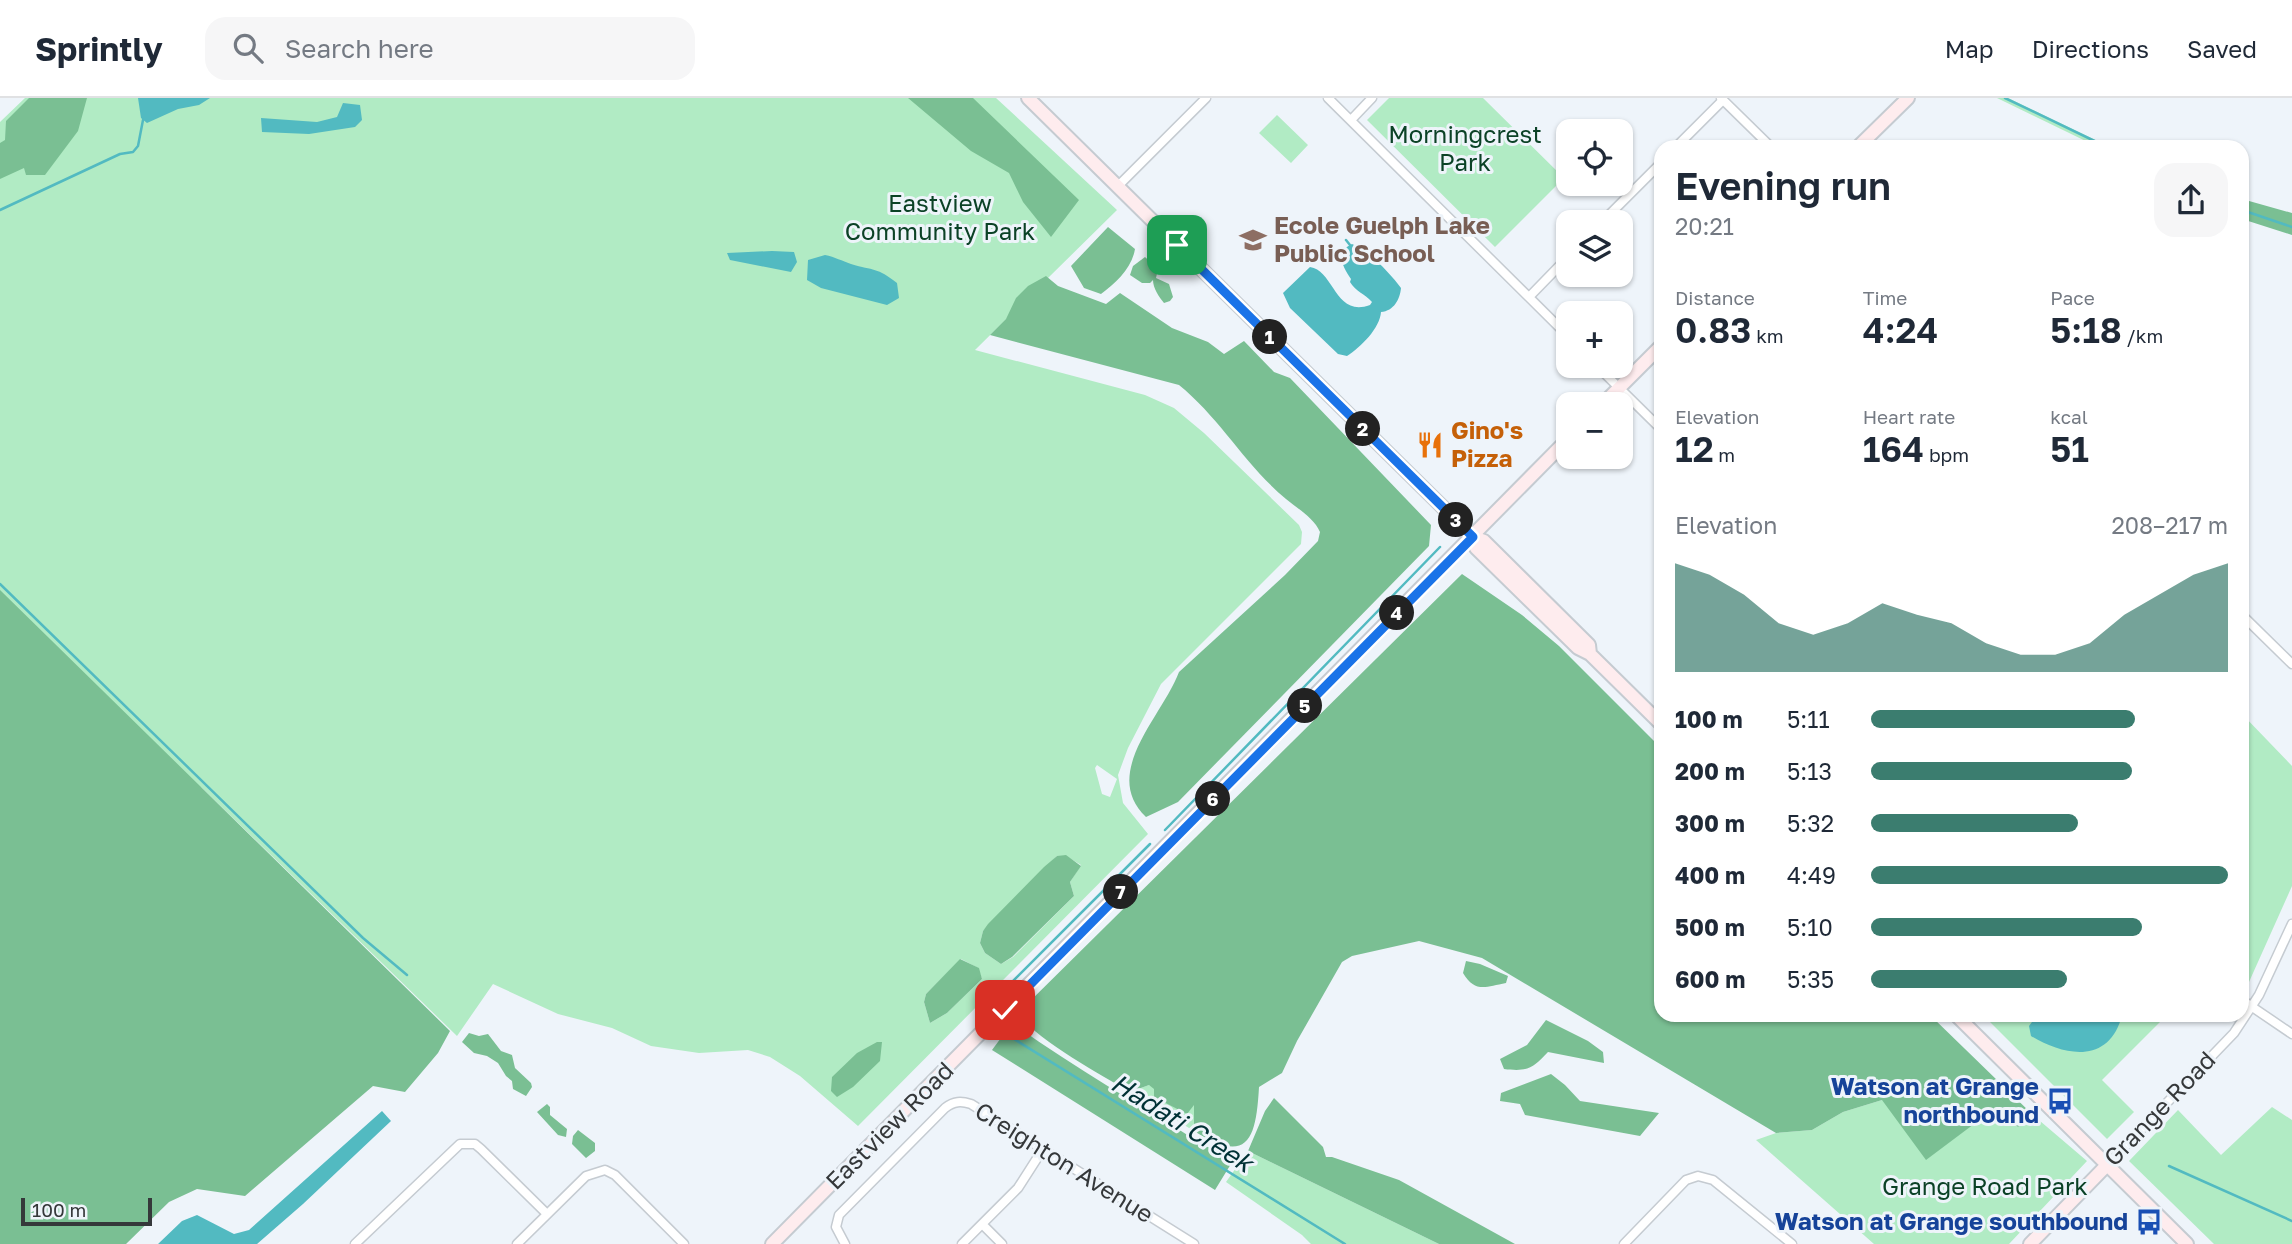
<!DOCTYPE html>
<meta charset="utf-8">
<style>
body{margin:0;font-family:"Golos Text",sans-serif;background:#f6f6f7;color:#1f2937;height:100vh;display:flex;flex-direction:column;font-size:26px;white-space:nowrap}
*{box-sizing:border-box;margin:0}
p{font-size:23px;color:#747a83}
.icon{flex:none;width:38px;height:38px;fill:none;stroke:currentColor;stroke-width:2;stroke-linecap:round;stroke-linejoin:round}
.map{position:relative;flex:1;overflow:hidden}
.sheet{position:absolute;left:1654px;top:42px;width:595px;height:882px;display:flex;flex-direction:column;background:#fff;border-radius:21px;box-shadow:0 2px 5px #0004}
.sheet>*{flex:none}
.fabs{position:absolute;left:1556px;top:21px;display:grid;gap:14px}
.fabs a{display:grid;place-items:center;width:77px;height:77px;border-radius:14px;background:#fff;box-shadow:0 2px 5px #0004;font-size:35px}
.scale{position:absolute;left:21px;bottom:18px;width:131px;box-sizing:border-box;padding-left:7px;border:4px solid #35383a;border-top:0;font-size:19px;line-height:24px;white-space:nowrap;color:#35383a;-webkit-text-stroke:5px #eef4fa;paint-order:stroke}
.pin{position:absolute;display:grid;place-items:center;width:60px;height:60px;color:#fff;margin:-30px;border-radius:14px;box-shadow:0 4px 10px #0006}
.km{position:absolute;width:35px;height:35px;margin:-18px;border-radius:50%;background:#222;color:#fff;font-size:19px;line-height:35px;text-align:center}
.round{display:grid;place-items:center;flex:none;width:74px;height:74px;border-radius:21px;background:#f6f6f7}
.headline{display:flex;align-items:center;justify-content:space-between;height:119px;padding:0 21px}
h1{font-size:38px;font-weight:600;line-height:52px}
.stats{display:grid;grid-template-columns:repeat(3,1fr);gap:10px;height:119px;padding:7px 21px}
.stats div{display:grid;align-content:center}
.stats b{font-size:35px;font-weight:600}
.stats small{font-size:19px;font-weight:400}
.stats p{font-size:19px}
.chart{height:196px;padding:14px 21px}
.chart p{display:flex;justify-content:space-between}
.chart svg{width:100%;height:126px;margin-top:7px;fill:#3b7d6f;opacity:.7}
ul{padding:0 21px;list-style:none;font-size:23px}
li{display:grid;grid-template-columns:112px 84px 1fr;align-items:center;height:52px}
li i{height:18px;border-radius:9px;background:#3b7d6f}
header{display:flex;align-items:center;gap:42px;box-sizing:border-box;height:98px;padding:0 35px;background:#fff;border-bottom:2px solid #e0e1e3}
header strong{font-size:33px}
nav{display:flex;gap:38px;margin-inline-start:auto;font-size:24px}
.search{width:490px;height:63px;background:#f6f6f7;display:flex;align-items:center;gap:18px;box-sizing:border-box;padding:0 24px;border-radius:21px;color:#747a83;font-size:26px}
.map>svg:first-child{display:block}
</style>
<header>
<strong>Sprintly</strong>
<div class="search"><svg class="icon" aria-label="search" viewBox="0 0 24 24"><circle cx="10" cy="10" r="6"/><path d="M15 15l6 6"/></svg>Search here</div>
<nav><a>Map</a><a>Directions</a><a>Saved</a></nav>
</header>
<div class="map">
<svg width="2292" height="1146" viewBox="0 0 2292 1146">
<rect width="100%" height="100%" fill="#eef4fa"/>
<!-- green -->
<path fill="#b1ebc4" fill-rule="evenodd" d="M25,0H996L1117,112L975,252L1145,297L1174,310L1204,335L1299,427L1302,434L1301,446L1161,586L1128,650L1118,677L1123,705L1148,736L858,1028L800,978L770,959L748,952L699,955L651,948L612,930L558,916L493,886L457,938L201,689L216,718C194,752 159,776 118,779C93,781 67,776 42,780C28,782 13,789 0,793V495L179,669L0,493V24ZM1097,667L1117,681L1110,699L1102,696L1095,670ZM1057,758H1066L1081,767L1070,784L1074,798L1013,859L1001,866L985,855L980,845L983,833ZM961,861L978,870L982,881L947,915L930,925L924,904L926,896Z
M1389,0H1483L1564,80L1495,149L1367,22Z
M1997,0H2008L2110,49H2098Z
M1277,17L1308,47L1291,65L1259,35Z
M2242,616L2292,668V788L2249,884L2242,889Z
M1983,917H2165L2166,918L2102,982L2134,1014L2107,1041Z
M1149,987L1194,1006V1033L1130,994Z
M1882,1002L1994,1011L2018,1029L2033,1017L2087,1063L2009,1146H1874L1756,1042L1776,1035L1812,1032L1843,1014Z
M2272,1009L2292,1022V1146H2214L2129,1063L2178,1012L2221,1057Z
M1248,1053L1439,1146H1311L1302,1137L1226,1084Z"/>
<!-- forest -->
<path fill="#7abf93" d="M29,0H87L78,33L45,77H26L24,70L0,81V45L5,42L6,23Z
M908,0H973L1079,102L1051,139L1023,104L1009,75L971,53Z
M2242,101L2292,115V137L2242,121Z
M1108,129L1135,151C1132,170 1116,185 1101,196L1084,190L1071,168Z
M1145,159L1158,171L1156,180L1169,186L1173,199L1170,203L1164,205C1159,199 1153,190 1153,182L1150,185H1142L1130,177L1133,168Z
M1046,178L1058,188L1106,206L1120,195L1172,230L1208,244L1224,256L1244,243L1274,274L1290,280L1431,427L1429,448L1178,704L1146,719C1100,675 1162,619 1179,574L1285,477L1318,443L1320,434C1314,420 1298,411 1286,401C1245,367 1220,320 1179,287L990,237L1006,221L1016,200L1028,188Z
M1462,476L1522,517L1559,548L1661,650V917H1930L2033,1017L2018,1029L1994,1011L1926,1062L1882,1002L1843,1014L1812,1032L1776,1035L1482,860L1419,843L1352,858L1342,864L1297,943L1282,975L1259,989C1256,1042 1248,1067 1194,1033V1007L1187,1016L1154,999V991L1149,987L1130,994C1101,977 1035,941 1018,915Z
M0,492L450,933L438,955L405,994L373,988L245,1098L197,1091L169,1104L126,1146H0Z
M1066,757L1081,768L1070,784L1074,798L1012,859L1001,866L985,855L980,845L983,833L988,826L1044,769L1057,758Z
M960,861L979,870L982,881L947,915L930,925L924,904L926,896Z
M1466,863L1480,866L1508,878L1506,885C1485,889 1475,895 1463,875Z
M1546,922L1588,943L1603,954L1604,965L1548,954C1533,970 1528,974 1504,971L1500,961L1527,947Z
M1012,925C1073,969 1137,1005 1200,1045C1210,1052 1226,1052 1234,1061L1215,1092L992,952Z
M469,935L479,938L488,936L501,953L512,957L515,970L531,985L532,989L526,998L513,991L512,983L506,978L498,965L487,958L474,955L462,944Z
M877,944H882L880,963L853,989L837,999L831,993L832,979L857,955Z
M1551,976L1565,987L1580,1003L1659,1015L1640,1038L1525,1017L1520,1006L1500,1003L1501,995Z
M1274,1000L1323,1049L1326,1059H1332L1399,1082L1515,1146H1439L1248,1053L1265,1013Z
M547,1006L550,1009V1017L567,1031L566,1039L558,1037L537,1014Z
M578,1032L595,1045V1053L586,1060L572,1046L573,1038Z"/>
<!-- water -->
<path fill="#52bac1" d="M138,0H210L199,7L178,11L147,25L141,20Z
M343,5L360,7L362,22L355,29L309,36L262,34L261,20L317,24L337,19Z
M1352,146C1368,152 1391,176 1401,190C1400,201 1394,213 1381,214C1380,230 1361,249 1347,258L1338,256L1290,210L1283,195L1310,169C1334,172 1335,220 1370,207L1372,204C1365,196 1355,193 1350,184L1351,181C1342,168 1335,154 1352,146Z
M772,153L794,154L797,164L791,174L730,162L727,155Z
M825,157C835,159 842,163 851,166C874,173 877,169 897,185L899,200L887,207L821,190L807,182L808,162Z
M2037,917H2117L2121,921C2107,966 2064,958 2031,938L2029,928Z
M382,1013L391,1023L303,1106L257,1146H158L182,1123L197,1117L234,1136L249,1132Z"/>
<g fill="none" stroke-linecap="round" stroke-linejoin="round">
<!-- stream -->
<path stroke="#52bac1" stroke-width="2.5" d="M2005,0L2107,49
M0,112L120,56L133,54L138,48L143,22
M2242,112L2292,129
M1346,142L1350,147
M0,486L363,840L407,877
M1165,732L1440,449
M980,916L1150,746
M1001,933L1345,1146
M2169,1068L2292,1123"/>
<!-- street casing -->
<g stroke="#c5cbd1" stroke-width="11">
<path id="street" d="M1328,0L1568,238
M1721,0L1771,49
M1351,22L1372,0
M1676,49L1723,2
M1118,88L1206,0
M1602,124L1661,65
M1529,199L1568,159
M1597,268L1661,331
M2242,517L2292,566
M2242,902L2292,936
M2107,1067L2234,935L2259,897L2292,826
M982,1126L1002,1146
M355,1146L460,1046H475L481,1051L547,1116
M517,1146L586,1078L605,1072L615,1077L684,1146
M845,1146L836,1129L839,1117L945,1010C954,1003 961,1003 971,1006L1194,1146
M962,1146L1018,1090L1043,1051
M1624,1146L1686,1082L1698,1078L1713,1082L1792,1146"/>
</g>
<!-- secondary casing -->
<g stroke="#c5cbd1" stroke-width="16">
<path id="secondary" d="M1028,0L1473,439L1476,450L1578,550L1590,556L1661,626
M1858,49L1908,0
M1603,306L1661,248
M1473,439L1484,443L1589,547L1590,556
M1956,917L2187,1146
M772,1146L1568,341
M2030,1146L2107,1067"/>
</g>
<!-- street -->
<use href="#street" stroke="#fff" stroke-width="8"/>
<!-- secondary -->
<use href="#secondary" stroke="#feecee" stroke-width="12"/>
</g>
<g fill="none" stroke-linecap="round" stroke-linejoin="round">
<!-- route casing -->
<g stroke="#fff" stroke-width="14">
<path id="route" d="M1005,912L1473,439L1177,147"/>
</g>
<!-- route -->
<use href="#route" stroke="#1a73e8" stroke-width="9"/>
</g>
<!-- icons -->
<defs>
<g id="school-bare" transform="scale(2.1)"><path d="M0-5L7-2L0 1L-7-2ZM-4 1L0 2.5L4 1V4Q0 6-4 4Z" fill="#8d6e63" stroke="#eef4fa" stroke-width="2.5" paint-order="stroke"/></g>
<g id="restaurant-bare" transform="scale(2.1)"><path d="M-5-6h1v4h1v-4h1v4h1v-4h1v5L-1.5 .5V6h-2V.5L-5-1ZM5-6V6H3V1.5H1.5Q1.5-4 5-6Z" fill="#e8710a" stroke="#eef4fa" stroke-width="2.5" paint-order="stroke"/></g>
<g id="bus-bare" transform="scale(2.1)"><path d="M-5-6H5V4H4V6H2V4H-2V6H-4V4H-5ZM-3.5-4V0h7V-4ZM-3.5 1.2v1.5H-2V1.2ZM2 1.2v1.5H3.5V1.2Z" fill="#1a4fb4" stroke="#eef4fa" stroke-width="2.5" paint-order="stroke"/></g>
</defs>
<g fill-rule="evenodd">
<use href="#school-bare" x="1253" y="142"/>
<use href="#restaurant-bare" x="1430" y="347"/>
<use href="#bus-bare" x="2060" y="1003"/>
<use href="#bus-bare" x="2149" y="1124"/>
</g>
<g text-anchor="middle" stroke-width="6" stroke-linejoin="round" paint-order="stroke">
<!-- park labels -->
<g font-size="24" fill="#0b4226" stroke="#eef4fa">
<text x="1465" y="45">Morningcrest<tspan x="1465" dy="28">Park</tspan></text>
<text x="940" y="114">Eastview<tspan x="940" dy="28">Community Park</tspan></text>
<text x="1985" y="1097">Grange Road Park</text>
</g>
<!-- education labels -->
<g font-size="24" font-weight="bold" fill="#785e54" stroke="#eef4fa" text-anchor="start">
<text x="1274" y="136">Ecole Guelph Lake<tspan x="1274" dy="28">Public School</tspan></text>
</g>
<!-- food labels -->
<g font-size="24" font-weight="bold" fill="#c56008" stroke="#eef4fa" text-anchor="start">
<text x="1451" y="341">Gino's<tspan x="1451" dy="28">Pizza</tspan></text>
</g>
<!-- transit labels -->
<g font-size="24" font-weight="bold" fill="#164399" stroke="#eef4fa" text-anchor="end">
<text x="2039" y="997">Watson at Grange<tspan x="2039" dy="28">northbound</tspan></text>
<text x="2128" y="1132">Watson at Grange southbound</text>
</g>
<!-- street labels -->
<g font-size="24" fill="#35383a" stroke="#eef4fa">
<text transform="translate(2160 1011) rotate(-46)" y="8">Grange Road</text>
<text transform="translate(890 1028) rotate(-45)" y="8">Eastview Road</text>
<text transform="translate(1064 1065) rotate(32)" y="8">Creighton Avenue</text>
</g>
<!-- water labels -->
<g font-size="26" font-style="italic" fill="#003135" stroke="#eef4fa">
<text transform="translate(1182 1025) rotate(32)" y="9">Hadati Creek</text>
</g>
</g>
</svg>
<div class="fabs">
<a><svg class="icon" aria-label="locate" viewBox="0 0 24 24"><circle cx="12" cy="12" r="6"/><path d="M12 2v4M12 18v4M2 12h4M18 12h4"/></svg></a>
<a><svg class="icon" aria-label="layers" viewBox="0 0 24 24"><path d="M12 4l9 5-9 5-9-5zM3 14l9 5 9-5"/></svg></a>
<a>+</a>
<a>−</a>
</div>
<div class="scale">100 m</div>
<div class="pin" style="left:1177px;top:147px;background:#1e9e55"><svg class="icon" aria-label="arrive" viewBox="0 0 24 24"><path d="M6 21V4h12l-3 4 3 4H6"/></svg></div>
<div class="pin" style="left:1005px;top:912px;background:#d93025"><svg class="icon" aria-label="check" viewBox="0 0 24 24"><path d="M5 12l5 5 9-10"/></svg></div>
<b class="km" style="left:1270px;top:239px">1</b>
<b class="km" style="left:1363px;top:331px">2</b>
<b class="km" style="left:1456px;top:422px">3</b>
<b class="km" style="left:1397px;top:515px">4</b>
<b class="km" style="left:1305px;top:608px">5</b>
<b class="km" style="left:1213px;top:701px">6</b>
<b class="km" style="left:1121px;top:794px">7</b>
<section class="sheet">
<div class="headline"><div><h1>Evening run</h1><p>20:21</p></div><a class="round"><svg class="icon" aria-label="share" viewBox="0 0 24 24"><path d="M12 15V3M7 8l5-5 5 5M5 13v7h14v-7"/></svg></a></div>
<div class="stats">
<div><p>Distance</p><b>0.83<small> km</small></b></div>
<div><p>Time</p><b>4:24</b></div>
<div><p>Pace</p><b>5:18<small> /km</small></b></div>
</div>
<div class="stats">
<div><p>Elevation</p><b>12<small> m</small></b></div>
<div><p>Heart rate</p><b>164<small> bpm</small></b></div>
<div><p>kcal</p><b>51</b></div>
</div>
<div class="chart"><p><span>Elevation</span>208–217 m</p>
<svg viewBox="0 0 160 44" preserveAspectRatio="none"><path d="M0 44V6L10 10L20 17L30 27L40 31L50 27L60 20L70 24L80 27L90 34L100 38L110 38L120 34L130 24L140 17L150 10L160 6V44z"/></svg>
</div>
<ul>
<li><b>100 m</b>5:11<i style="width:74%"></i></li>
<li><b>200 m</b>5:13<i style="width:73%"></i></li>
<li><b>300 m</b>5:32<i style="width:58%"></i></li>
<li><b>400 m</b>4:49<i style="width:100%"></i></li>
<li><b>500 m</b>5:10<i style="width:76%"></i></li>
<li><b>600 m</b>5:35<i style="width:55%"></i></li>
</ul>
</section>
</div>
